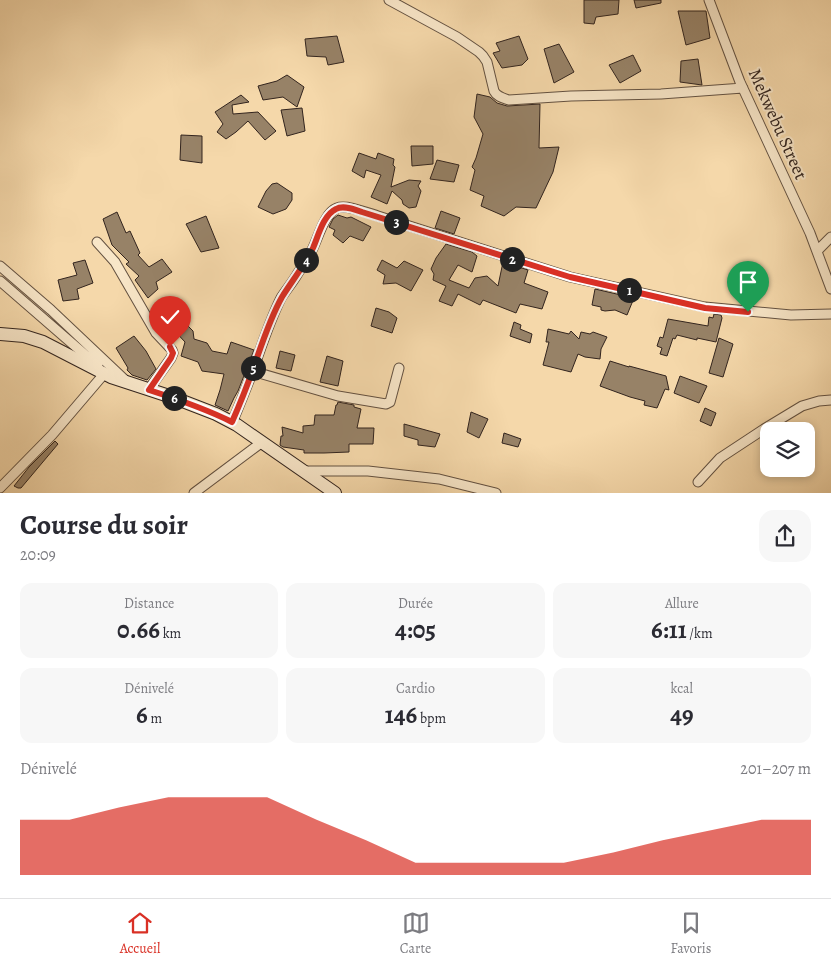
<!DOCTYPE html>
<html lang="fr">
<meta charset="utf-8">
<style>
body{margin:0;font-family:Alegreya,serif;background:#f7f7f7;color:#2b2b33;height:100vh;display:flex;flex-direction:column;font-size:19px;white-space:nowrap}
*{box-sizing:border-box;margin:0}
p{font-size:16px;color:#7c7c81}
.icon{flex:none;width:28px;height:28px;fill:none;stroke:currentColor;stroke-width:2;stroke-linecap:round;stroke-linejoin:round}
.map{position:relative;height:493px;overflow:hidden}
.sheet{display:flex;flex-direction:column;background:#fff;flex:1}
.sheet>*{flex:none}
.tools{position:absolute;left:760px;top:422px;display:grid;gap:10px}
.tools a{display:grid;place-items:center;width:55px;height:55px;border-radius:10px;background:#fff;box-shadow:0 2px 8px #0003;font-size:25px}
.pin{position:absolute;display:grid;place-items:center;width:42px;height:42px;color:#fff;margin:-51px -21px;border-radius:50% 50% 50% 0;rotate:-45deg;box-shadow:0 0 5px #0007}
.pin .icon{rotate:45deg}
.km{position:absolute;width:25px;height:25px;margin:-12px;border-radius:50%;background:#222;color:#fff;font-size:14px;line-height:25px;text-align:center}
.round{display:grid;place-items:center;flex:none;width:52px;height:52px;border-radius:15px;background:#f7f7f7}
.headline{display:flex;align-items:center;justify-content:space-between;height:85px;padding:0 20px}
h1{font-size:28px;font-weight:700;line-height:38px}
.stats{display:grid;grid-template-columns:repeat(3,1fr);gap:8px;height:85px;padding:5px 20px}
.stats div{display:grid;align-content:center;border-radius:12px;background:#f7f7f7;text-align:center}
.stats b{font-size:25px;font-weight:700}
.stats small{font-size:14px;font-weight:400}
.stats p{font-size:14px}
.chart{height:140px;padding:10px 20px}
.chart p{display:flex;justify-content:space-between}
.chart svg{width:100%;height:90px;margin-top:5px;fill:#d93025;opacity:.7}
.dock{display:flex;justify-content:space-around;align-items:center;height:70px;border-top:1px solid #e1e1e2;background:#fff;font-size:14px;color:#7c7c81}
.dock a{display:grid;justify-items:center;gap:2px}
.dock .current{color:#d93025}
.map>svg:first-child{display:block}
</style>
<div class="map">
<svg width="831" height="493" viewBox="0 0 831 493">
<rect width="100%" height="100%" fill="#f5d8aa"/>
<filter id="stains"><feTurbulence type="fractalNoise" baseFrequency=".004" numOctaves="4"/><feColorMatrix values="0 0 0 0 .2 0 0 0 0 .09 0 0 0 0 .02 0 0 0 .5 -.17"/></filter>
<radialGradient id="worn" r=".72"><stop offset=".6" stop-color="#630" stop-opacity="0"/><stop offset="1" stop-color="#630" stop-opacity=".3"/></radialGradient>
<!-- building -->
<path fill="#978267" stroke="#32241e" d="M584,0H619L618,14L596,17L594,24L584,23Z
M634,0H661V3L636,8Z
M678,11H706L710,38L686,45Z
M337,36L344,62L328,65L326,57L307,56L305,39Z
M519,36L528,59L522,65L502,68L493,53L500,51L496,43Z
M559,44L574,72L554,83L544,49Z
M633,55L641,71L620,83L609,65Z
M698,59L702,85L680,82L681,61Z
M287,75L304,87L297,107L283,97L263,100L258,86L277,81Z
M477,94L490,97L497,103L507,106L540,104L539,148L559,147L553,172L536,208L516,207L504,216L481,206L484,196L470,190L475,170L472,167L476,158L483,134L474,117Z
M241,95L249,102L232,105L233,114L258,112L276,131L265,140L248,121L236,132L226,139L217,132L223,124L215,112Z
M302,108L305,131L287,136L281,110Z
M181,135L202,136V163L180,160Z
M411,146H433V164L412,166Z
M359,153L376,159L378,153L394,159L393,165L395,167L391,187L409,180L421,181L418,186L421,191L416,207L409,208L403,204L402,200L392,191L387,204L371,197L381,175L366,170L364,178L352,171Z
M437,160L459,165L454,182L430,179Z
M277,183L292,193V200L286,209L273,214L258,207L266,191L272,184Z
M441,211L460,218L454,234L435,228Z
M117,212L126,233L130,231L140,253L138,255L149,267L162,259L172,272L156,282L158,289L148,298L135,280L139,276L126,264L129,262L112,245L103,219Z
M338,215L347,218L351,217L371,227L363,241L350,236L343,243L333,235L335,230L329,227L333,219Z
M206,216L219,248L201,252L186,224Z
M446,244L472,252L477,256L472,272L458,265L449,280L469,288L475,278L487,276L498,286L503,262L528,270L524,283L548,292L542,309L520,304L516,313L483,300L480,305L458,294L452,306L439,301L446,286L433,280L434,274L431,269L436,258Z
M85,260L93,283L77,289L79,299L63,301L58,280L77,275L73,263Z
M382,260L397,268L404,261L423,270L411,291L396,283L383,284L385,275L377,270Z
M595,289L634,298L627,315L615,310L605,311L601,310V307L592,305Z
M376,308L389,312L397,318L392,333L371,326Z
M176,314L193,331L194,339L207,343L212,351L227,354L231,342L254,350L238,391L234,398L228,411L215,405L220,390L224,374L202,371L198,362L181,356L185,342L172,328L165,334L160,327Z
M714,314L721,315L722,318L716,342L697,338V340L677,335L675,339L673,338L667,356L660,354L662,348L657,346L660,337L663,338L668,319L708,326L709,317L713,318Z
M514,322L521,325L520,329L532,334L530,343L510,336Z
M548,329L569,334L571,331L579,339L581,332L590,334L593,332L607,337L601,349L600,359L585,357L578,354L571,372L543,365L549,342H546Z
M134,336L146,351L156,369L147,380L132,375L127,370L128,368L116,348Z
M719,338L733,344L723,377L709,373Z
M280,351L295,355L291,371L276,368Z
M327,356L343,361L338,386L320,382Z
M610,361L629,367V366L666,376L669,390L665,389L657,408L644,405L645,401L630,397L600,386Z
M680,376L707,386L699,403L674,393Z
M338,402L354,405V407L361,409L357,428H374L373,444H349V452L324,453H304V450L283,447L280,445L281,436H283L282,427L303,433V426L314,425L315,415H334L336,405H337Z
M705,408L716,413L711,426L700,421Z
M471,412L488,419L479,438L467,432Z
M404,424L440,434L435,447L418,445V440L404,436Z
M504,433L521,439L518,447L502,443Z
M55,441L58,444L21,488H18L14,486L29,467Z"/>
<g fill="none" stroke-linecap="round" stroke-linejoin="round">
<!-- street casing -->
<g stroke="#635141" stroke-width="11">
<path id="street" d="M389,0L457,37L479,52L483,56L487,62L494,91C497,97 503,98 509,100L571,96L661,94L743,88
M709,0L740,82L810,233L831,289
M97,242L115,262L156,333L172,350L173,353L171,358L149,389
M817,251L831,237
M0,266L51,310L124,379
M0,281L98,366
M252,371L338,396L386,404L390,402L399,368
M232,423C239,406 246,389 252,373C261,348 269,322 281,298C286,290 293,282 298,273C303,266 307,258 312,250C318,239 324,213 337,208C346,204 368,213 378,216L570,277L705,307L791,315L831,314
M304,471H368L439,479L496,493
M698,482L720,458L764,429L802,406L819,401L831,400
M0,488L52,435L104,374
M194,493L261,443"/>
</g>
<!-- secondary casing -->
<g stroke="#32241e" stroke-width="14">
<path id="secondary" d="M0,334L24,336L43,342L111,377L172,397L216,414L237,425L335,493"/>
</g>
<!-- street -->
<use href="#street" stroke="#f8e6c8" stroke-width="9"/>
<!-- secondary -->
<use href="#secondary" stroke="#f8e6c8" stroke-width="12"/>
</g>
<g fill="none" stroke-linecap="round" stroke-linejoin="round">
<!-- route casing -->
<g stroke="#fff" stroke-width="10">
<path id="route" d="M170,347L173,353L171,358L149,390C177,399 206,409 232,422C239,406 246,389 252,372C261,347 269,320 282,297C292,281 304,266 313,248C318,237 323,215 336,209C343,205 354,209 362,212L570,277L705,308L748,312"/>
</g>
<!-- route -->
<use href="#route" stroke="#d93025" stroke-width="6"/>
</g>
<g text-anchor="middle" stroke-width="4" stroke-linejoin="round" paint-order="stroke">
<!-- street labels -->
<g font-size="18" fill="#32241e" stroke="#f8e6c8">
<text transform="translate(778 124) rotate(66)" y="6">Mekwebu Street</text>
</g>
</g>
<rect width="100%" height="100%" filter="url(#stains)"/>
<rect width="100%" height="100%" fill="url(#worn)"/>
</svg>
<div class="tools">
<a><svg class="icon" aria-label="layers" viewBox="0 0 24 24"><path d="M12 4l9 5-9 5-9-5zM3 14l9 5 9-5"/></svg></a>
</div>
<div class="pin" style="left:748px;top:312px;background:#1e9e55"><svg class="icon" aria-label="arrive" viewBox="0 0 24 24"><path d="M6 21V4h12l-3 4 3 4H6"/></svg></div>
<div class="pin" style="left:170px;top:347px;background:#d93025"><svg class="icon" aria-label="check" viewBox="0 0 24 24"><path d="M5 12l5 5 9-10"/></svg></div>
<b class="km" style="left:629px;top:290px">1</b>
<b class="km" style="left:512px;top:259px">2</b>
<b class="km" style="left:396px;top:222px">3</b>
<b class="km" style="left:306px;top:260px">4</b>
<b class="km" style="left:253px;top:368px">5</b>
<b class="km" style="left:174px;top:398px">6</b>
</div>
<section class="sheet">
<div class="headline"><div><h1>Course du soir</h1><p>20:09</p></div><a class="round"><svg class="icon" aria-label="share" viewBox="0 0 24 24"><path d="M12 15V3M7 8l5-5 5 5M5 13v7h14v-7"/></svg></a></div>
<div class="stats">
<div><p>Distance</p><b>0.66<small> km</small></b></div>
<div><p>Durée</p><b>4:05</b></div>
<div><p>Allure</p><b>6:11<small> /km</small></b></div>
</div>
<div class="stats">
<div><p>Dénivelé</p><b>6<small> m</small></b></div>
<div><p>Cardio</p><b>146<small> bpm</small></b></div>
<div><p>kcal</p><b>49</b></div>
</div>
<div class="chart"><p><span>Dénivelé</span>201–207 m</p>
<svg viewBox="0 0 160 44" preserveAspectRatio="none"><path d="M0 44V17L10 17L20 11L30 6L40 6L50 6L60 17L70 27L80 38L90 38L100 38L110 38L120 33L130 27L140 22L150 17L160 17V44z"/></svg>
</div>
</section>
<nav class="dock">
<a class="current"><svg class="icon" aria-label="home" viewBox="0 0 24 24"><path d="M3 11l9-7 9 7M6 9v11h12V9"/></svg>Accueil</a>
<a><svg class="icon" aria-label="map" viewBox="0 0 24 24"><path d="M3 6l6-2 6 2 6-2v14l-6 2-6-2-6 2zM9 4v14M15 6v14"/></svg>Carte</a>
<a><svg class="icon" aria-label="saved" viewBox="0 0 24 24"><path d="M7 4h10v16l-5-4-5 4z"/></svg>Favoris</a>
</nav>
